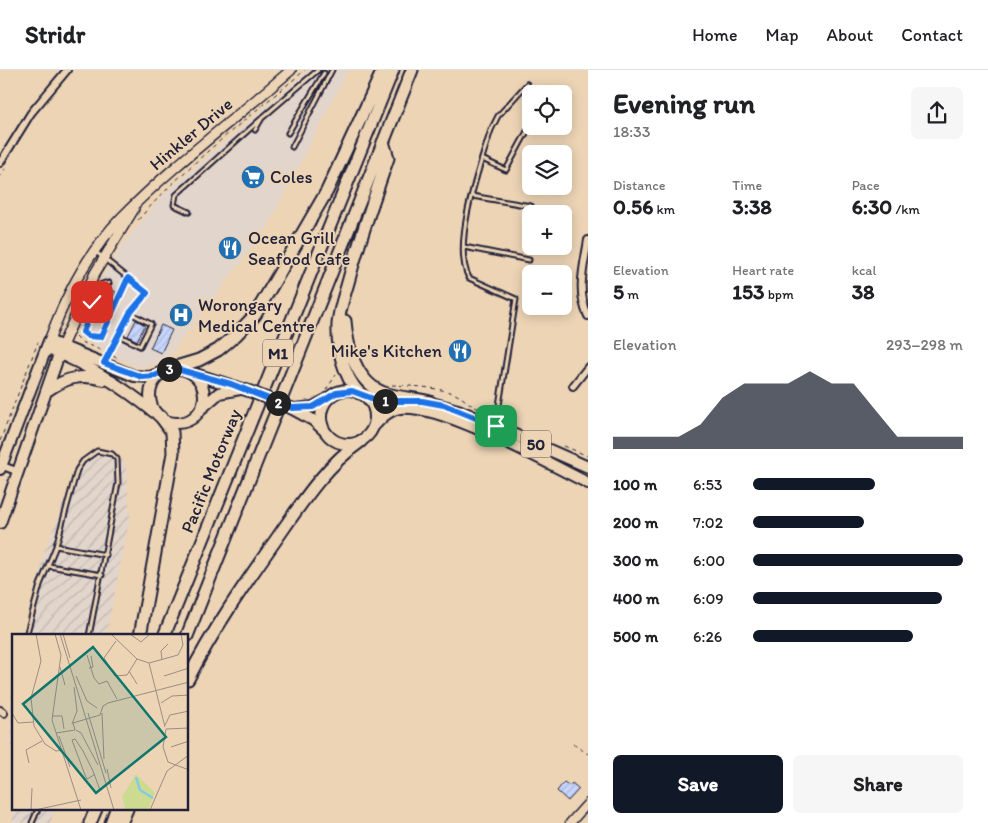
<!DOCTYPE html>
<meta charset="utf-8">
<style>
body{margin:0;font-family:Itim,sans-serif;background:#f6f6f6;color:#202124;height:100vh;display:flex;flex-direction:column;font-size:19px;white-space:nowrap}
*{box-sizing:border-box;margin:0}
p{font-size:16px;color:#757577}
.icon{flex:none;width:28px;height:28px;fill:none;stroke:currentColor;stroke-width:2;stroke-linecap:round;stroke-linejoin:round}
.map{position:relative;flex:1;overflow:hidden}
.sheet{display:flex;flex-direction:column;background:#fff;width:400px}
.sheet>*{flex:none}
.controls{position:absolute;left:522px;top:15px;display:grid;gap:10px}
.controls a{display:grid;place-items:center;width:50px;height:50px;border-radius:8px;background:#fff;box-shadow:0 2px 12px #0003;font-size:25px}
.pin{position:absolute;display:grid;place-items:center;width:42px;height:42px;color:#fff;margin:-21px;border-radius:10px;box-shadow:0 2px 8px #0006}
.km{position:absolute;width:25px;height:25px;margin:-12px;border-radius:50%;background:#222;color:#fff;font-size:14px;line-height:25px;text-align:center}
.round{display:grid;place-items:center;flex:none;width:52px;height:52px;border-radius:8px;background:#f6f6f6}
.head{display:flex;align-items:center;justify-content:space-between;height:85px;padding:0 25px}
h1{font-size:28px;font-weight:800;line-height:38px}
.stats{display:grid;grid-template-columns:repeat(3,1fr);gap:8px;height:85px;padding:5px 25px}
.stats div{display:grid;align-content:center}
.stats b{font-size:21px;font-weight:800}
.stats small{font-size:14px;font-weight:400}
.stats p{font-size:14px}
.chart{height:140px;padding:10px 25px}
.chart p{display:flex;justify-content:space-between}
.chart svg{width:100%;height:90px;margin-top:5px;fill:#111827;opacity:.7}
.primary-button{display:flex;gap:10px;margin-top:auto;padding:10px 25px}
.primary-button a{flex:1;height:58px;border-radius:8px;background:#111827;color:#fff;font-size:20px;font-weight:800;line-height:58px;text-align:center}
.primary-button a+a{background:#f6f6f6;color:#202124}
ul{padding:0 25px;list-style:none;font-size:16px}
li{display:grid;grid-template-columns:80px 60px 1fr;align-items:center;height:38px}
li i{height:12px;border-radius:6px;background:#111827}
header{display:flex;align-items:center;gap:30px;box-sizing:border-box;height:70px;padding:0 25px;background:#fff;border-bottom:1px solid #e0e0e0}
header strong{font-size:24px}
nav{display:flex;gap:28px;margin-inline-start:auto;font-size:18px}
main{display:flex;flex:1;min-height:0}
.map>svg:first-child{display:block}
</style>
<header>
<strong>Stridr</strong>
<nav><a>Home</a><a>Map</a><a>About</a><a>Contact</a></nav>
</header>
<main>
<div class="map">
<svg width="588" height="753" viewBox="0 0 588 753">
<defs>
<pattern id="industrial-furrows" width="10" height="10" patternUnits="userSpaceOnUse" patternTransform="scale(1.25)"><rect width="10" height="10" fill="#e2d5cb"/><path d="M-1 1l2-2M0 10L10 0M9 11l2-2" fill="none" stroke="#c2b7af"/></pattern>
<pattern id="building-hatch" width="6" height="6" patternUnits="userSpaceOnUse" patternTransform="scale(1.25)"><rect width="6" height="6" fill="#c7d6fd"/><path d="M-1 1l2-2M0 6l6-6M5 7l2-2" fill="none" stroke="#abb7da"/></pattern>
</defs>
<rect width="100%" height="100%" fill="#edd4b5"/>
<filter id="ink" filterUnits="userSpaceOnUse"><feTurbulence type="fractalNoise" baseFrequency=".02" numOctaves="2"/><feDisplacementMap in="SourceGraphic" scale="10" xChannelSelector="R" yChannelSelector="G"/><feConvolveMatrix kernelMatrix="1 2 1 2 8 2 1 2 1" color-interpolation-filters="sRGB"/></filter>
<g filter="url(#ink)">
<!-- built -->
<path fill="#e2d5cb" d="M309,0H348L267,158L170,285L153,295L138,297L87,272L80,262L81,251L102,207L127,169L166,122Z"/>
<!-- industrial -->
<path fill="url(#industrial-furrows)" d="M105,380L125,392L130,447L106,565L24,566L44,483L76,400Z
M14,613V739H55L50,753H13L11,626Z"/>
<!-- building -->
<path fill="url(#building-hatch)" stroke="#22223b" d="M107,218L116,222L106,243L97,237Z
M136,250L145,255L137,271L128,266Z
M161,255L172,260L161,283L150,278Z
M564,712L570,716L572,713L579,719L568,731L557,721Z"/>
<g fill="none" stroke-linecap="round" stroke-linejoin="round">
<!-- service casing -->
<g stroke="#22223b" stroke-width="7">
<path id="service" d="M255,60L262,48L318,0
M288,63L324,3
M292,77L332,0
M482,89L506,100L531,54
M472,126L531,136
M189,142L174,135L176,125L262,48
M464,177L529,190
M96,182L147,223L130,243L104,293
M105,213L100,215C93,230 89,244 83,260L85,265L101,267L128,207
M109,213L103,216L93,238L99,245L110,248
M120,266L140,276L151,254L130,243
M496,354L516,229L469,208C451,175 480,95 491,60L498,46L527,14
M56,476L106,485
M49,496L102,505
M26,566L40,515L56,476L77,400L83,391L97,381L112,384L117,389L118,413L89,566
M32,753L38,739"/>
</g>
<!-- minor casing -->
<g stroke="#22223b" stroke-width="10">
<path id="minor" d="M0,93L31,43L67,0
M588,170C584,196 576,221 588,246
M573,316L588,297
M0,395L19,402
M0,640L4,643"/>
</g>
<!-- tertiary casing -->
<g stroke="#22223b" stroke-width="11">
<path id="tertiary" d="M570,753L588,733"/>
</g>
<!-- secondary casing -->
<g stroke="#22223b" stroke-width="12">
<path id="secondary" d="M49,271C65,227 89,181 122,147C174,94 235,49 291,0
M62,276L95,203L134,139"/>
</g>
<!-- primary casing -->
<g stroke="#22223b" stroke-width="14">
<path id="primary" d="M53,281C90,296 123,317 154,342
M150 326a27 27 0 1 1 54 0a27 27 0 1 1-54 0Z
M195,304L249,321
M321 347a27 27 0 1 1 54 0a27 27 0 1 1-54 0Z
M47,321C67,307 81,304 104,310
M362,324L382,331H404
M424,331L458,340L588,397
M203,337L219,323L240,319
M291,338L313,350L324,360
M295,339L313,337L328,329
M373,357C380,349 388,340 400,338C442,333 547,393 588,413
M0,399L49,271L134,306L150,307L165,301
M0,453L62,276"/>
</g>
<!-- motorway casing -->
<g stroke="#22223b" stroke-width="15">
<path id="motorway" d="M345,251C347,277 356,313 384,323C398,328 415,328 430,332
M166,300L199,290L218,280L236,265L255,245L327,121L383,0
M359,323C343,305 337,278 338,254C339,239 345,224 349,209C360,168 374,128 388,88L383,72
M140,566L173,383L172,362L161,347
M164,566L393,0
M187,566L412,0
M188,609C213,560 244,515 275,471C301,434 324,397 361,371
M90,753L96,739
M111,753L116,739
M121,753L127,739"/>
</g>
<!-- path -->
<path stroke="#22223b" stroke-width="1" stroke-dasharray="4 4" stroke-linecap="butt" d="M0,107L5,99
M138,150C187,94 248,48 305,0
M76,267L81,272L103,281
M113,286L120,290
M392,315C410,316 443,317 459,326C469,332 480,345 493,338
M326,320L336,305
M505,340L515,355
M0,371L38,272
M564,376L588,386
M573,674L588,684"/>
<!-- service -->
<use href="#service" stroke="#edd4b5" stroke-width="3"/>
<!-- minor -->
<use href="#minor" stroke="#edd4b5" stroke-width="6"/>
<!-- tertiary -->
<use href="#tertiary" stroke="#edd4b5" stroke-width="8"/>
<!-- secondary -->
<use href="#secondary" stroke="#edd4b5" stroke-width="9"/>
<!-- primary -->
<use href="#primary" stroke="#edd4b5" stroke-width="10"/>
<!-- motorway -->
<use href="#motorway" stroke="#edd4b5" stroke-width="11"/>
<!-- primary-bridge casing -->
<g stroke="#22223b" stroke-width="14" stroke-linecap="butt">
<path id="primary-bridge" d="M249,321L291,338"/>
</g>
<!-- primary-bridge -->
<use href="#primary-bridge" stroke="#edd4b5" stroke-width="10"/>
</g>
</g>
<g fill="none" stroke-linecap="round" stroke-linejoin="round" filter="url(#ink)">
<!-- route casing -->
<g stroke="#fff" stroke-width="10">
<path id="route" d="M92,232L90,244L83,262L88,266L101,267L128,208L147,223L130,243L104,293L142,307L155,306L169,299L180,300L231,314L292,338L313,337L336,323L352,321L379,331H422L444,335L496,356"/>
</g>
<!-- route -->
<use href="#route" stroke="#1a73e8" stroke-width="6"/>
</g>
<!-- icons -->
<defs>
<g id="supermarket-disc" transform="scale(1.25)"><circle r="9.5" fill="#1f6fb2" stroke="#edd4b5"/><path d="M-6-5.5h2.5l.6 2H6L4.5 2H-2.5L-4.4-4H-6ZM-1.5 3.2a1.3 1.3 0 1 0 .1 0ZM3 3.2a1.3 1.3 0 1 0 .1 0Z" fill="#fff"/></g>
<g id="restaurant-disc" transform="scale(1.25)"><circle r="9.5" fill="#1f6fb2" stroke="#edd4b5"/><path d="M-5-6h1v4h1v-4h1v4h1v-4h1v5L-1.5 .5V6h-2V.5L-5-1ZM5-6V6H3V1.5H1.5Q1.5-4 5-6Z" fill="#fff"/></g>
<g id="hospital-disc" transform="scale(1.25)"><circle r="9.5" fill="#1f6fb2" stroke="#edd4b5"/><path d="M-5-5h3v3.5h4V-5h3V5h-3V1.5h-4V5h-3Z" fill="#fff"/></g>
</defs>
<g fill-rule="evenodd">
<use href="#supermarket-disc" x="253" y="107"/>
<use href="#restaurant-disc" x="230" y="178"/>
<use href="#hospital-disc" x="181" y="245"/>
<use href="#restaurant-disc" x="460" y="281"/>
</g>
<g text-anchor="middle" stroke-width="4" stroke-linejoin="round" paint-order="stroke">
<!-- shield labels -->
<g fill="#edd4b5" stroke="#5f5760" stroke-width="1">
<rect x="263" y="269.5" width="30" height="27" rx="4"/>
<rect x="521" y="360.5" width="30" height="27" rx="4"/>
</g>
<g font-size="16" font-weight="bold" fill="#22223b">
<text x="278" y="289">M1</text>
<text x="536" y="380">50</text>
</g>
<!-- street labels -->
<g font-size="18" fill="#22223b" stroke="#edd4b5">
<text transform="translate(191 64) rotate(-40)" y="6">Hinkler Drive</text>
<text transform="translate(211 401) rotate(-68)" y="6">Pacific Motorway</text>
</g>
<!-- poi labels -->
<g font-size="18" fill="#22223b" stroke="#edd4b5" text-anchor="start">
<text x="270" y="113">Coles</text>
<text x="248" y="174">Ocean Grill<tspan x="248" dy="21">Seafood Cafe</tspan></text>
<text x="198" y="241">Worongary<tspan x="198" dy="21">Medical Centre</tspan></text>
<text x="442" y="287" text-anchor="end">Mike's Kitchen</text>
</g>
</g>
<!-- overview -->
<g transform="translate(12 564)">
<rect width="176" height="176" fill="#edd4b5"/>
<path d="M124,140L143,159L136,176H114L110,163Z" fill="#ccdb8f"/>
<path fill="none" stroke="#81cce1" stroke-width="2.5" d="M124,143L128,156L141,164"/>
<path fill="none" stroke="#9c8d84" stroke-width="1" d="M24,0L29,27L19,64L22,92L33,110L44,117L51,116M43,0L49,21L40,86L69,176M48,0L102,176M51,0L58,24M99,0L125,25L137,29L166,21L171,11L169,0M118,0L129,8L138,0M104,7L92,24L103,42L115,41L125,25M75,21L82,44L87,50L95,47L105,65M150,26L149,17L156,10M137,29L153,93M48,33L53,51M77,34L81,33L79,22M117,37L125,50M64,42L75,67L85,74M152,42L177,34M149,69L160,62L177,61M0,79L6,89L21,88M76,79L94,139M90,79L92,125M40,82H50L52,95M60,90L65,77L62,53M153,91L158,81L177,77M154,95L151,113L156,128L177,136M154,95L177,94M63,96L61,89L88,81L91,72L96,69L177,48M64,96L69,99L86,131M44,99L63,96M47,102L58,133M159,113L177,107M17,129L14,116L30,107M95,135L99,154M82,141L75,145L73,141L60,106L63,105L71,117L81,137L88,156M19,176L20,154M23,176L69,166M138,176L155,137L177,121"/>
<path fill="#0f766e" fill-opacity="0.15" stroke="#0f766e" stroke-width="2.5" d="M81,13L154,103L84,159L11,70Z"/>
<rect width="176" height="176" fill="none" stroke="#22223b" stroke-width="2.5"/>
</g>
</svg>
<div class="controls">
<a><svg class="icon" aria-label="locate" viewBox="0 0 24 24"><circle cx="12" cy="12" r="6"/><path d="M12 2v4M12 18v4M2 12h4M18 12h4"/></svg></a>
<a><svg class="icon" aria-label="layers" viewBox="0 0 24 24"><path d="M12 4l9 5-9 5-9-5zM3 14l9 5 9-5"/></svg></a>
<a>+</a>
<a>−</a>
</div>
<div class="pin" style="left:496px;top:356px;background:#1e9e55"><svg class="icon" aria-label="arrive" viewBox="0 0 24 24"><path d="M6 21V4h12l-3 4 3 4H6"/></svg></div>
<div class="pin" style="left:92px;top:232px;background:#d93025"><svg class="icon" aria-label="check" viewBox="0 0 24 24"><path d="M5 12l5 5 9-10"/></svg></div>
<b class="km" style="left:385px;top:331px">1</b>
<b class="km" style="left:278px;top:333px">2</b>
<b class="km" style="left:169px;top:299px">3</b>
</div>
<section class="sheet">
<div class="head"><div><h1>Evening run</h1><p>18:33</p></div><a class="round"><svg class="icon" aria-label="share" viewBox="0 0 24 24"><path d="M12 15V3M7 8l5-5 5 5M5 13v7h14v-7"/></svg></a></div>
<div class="stats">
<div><p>Distance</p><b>0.56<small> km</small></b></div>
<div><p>Time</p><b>3:38</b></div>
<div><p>Pace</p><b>6:30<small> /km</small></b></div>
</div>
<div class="stats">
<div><p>Elevation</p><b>5<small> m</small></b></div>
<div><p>Heart rate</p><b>153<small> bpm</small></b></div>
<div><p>kcal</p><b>38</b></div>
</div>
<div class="chart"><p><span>Elevation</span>293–298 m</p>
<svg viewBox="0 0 160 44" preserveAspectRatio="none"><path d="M0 44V38L10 38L20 38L30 38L40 32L50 19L60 12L70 12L80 12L90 6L100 12L110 12L120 25L130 38L140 38L150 38L160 38V44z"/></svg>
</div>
<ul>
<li><b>100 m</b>6:53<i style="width:58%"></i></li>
<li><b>200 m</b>7:02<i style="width:53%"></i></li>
<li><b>300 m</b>6:00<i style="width:100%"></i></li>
<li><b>400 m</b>6:09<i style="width:90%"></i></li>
<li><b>500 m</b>6:26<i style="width:76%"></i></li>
</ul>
<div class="primary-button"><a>Save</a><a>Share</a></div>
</section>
</main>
